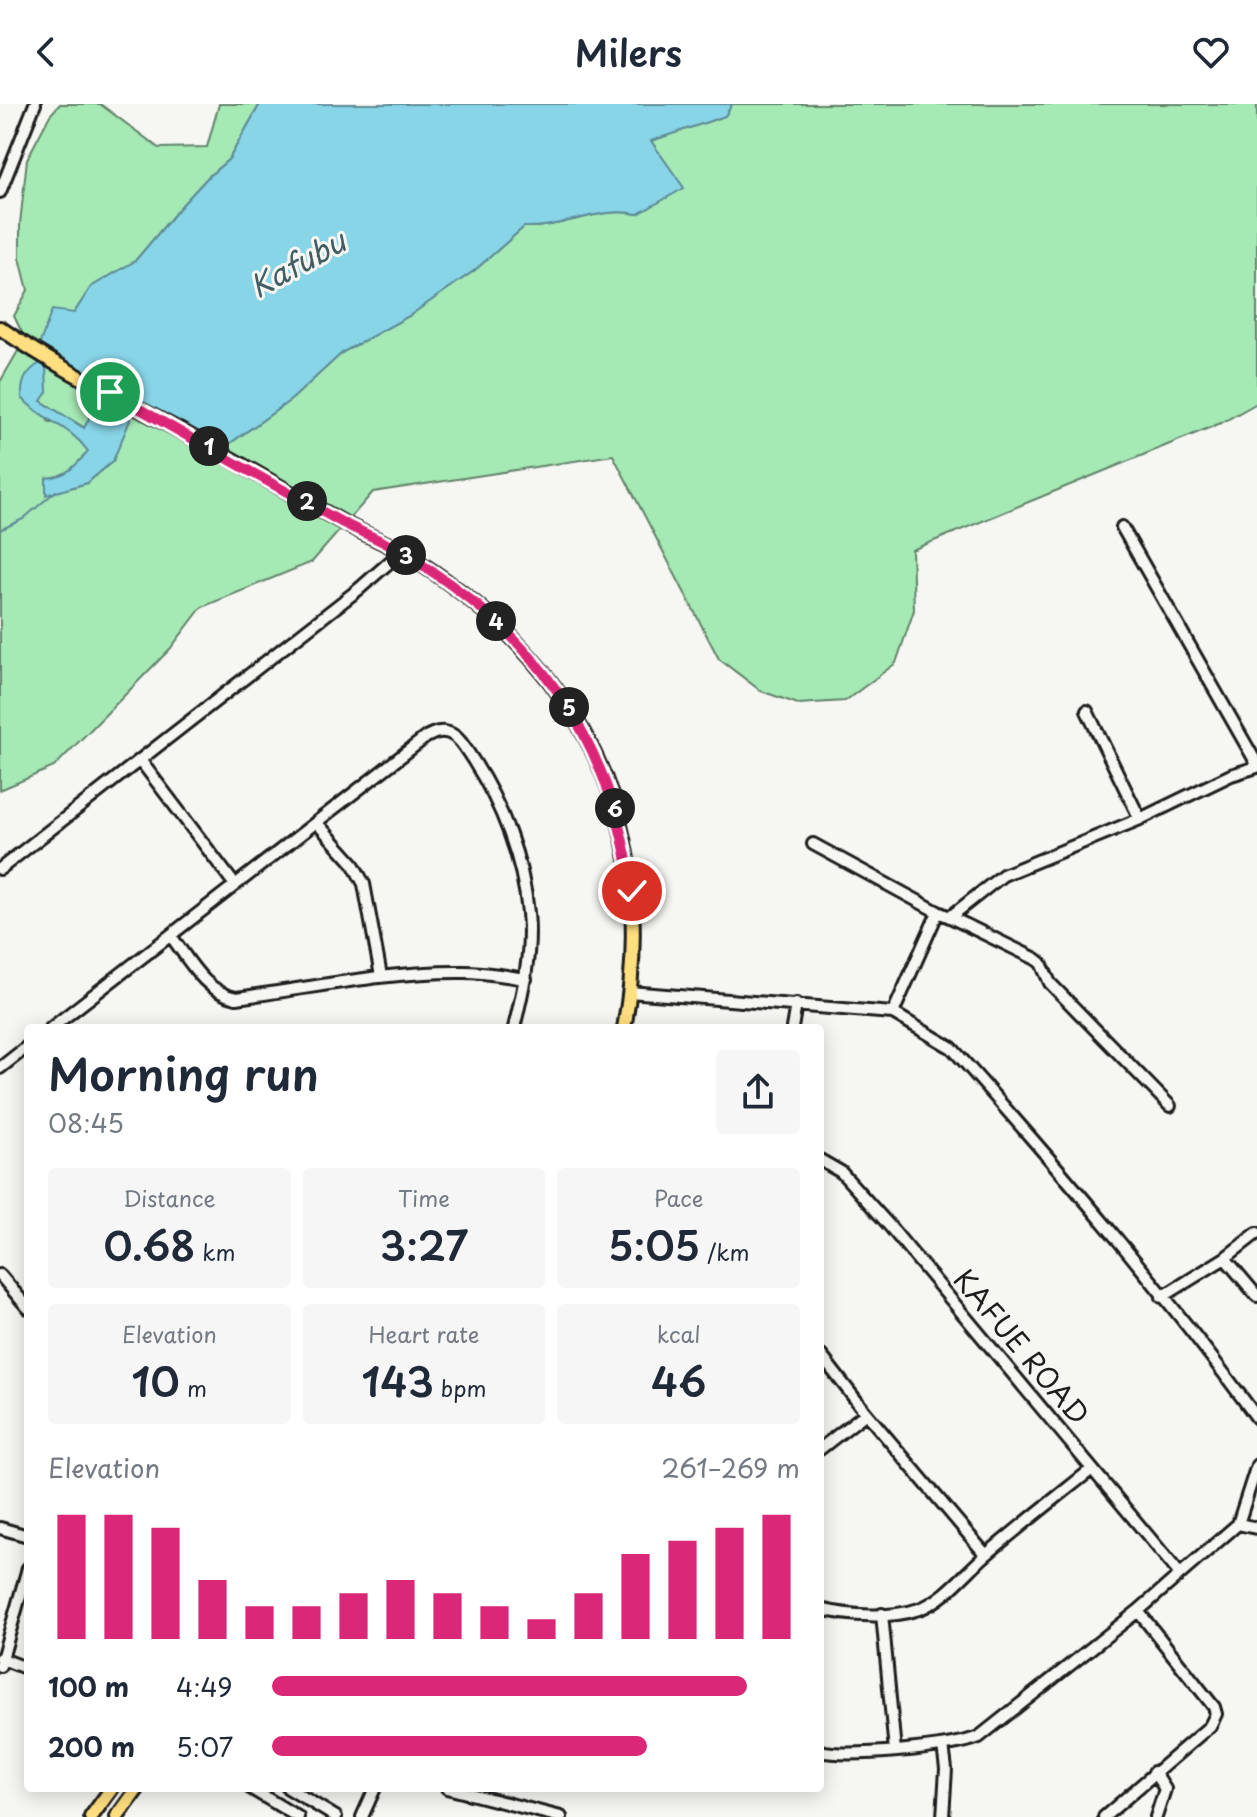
<!DOCTYPE html>
<meta charset="utf-8">
<style>
body{margin:0;font-family:"Playpen Sans",sans-serif;background:#f6f6f7;color:#1f2937;height:100vh;display:flex;flex-direction:column;font-size:30px;white-space:nowrap}
*{box-sizing:border-box;margin:0}
p{font-size:26px;color:#747a83}
.icon{flex:none;width:44px;height:44px;fill:none;stroke:currentColor;stroke-width:2;stroke-linecap:round;stroke-linejoin:round}
.map{position:relative;flex:1;overflow:hidden}
.details{position:absolute;left:24px;top:920px;width:800px;height:768px;display:flex;flex-direction:column;background:#fff;border-radius:8px;box-shadow:0 4px 20px #0003}
.details>*{flex:none}
.pin{position:absolute;display:grid;place-items:center;width:68px;height:68px;color:#fff;margin:-34px;border:4px solid #fff;border-radius:50%;box-shadow:0 2px 8px #0007}
.km{position:absolute;width:40px;height:40px;margin:-20px;border-radius:50%;background:#222;color:#fff;font-size:22px;line-height:40px;text-align:center}
.round{display:grid;place-items:center;flex:none;width:84px;height:84px;border-radius:8px;background:#f6f6f7}
.summary{display:flex;align-items:center;justify-content:space-between;height:136px;padding:0 24px}
h1{font-size:44px;font-weight:600;line-height:60px}
.figures{display:grid;grid-template-columns:repeat(3,1fr);gap:12px;height:136px;padding:8px 24px}
.figures div{display:grid;align-content:center;border-radius:8px;background:#f6f6f7;text-align:center}
.figures b{font-size:40px;font-weight:600}
.figures small{font-size:22px;font-weight:400}
.figures p{font-size:22px}
.chart{height:224px;padding:16px 24px}
.chart p{display:flex;justify-content:space-between}
.chart svg{width:100%;height:144px;margin-top:8px;stroke:#db2777;stroke-width:6}
ul{padding:0 24px;list-style:none;font-size:26px}
li{display:grid;grid-template-columns:128px 96px 1fr;align-items:center;height:60px}
li i{height:20px;border-radius:10px;background:#db2777}
header{display:flex;justify-content:space-between;align-items:center;height:104px;padding:0 24px;background:#fff;font-size:36px;font-weight:600}
.map>svg:first-child{display:block}
</style>
<header><svg class="icon" aria-label="back" viewBox="0 0 24 24"><path d="M15 5l-7 7 7 7"/></svg>Milers<svg class="icon" aria-label="heart" viewBox="0 0 24 24"><path d="M12 20l-8-8c-3-5 5-10 8-4 3-6 11-1 8 4z"/></svg></header>
<div class="map">
<svg width="1257" height="1713" viewBox="0 0 1257 1713">
<rect width="100%" height="100%" fill="#f6f6f2"/>
<filter id="ink" filterUnits="userSpaceOnUse"><feTurbulence type="fractalNoise" baseFrequency=".0125" numOctaves="2"/><feDisplacementMap in="SourceGraphic" scale="16" xChannelSelector="R" yChannelSelector="G"/><feConvolveMatrix kernelMatrix="1 2 1 2 8 2 1 2 1" color-interpolation-filters="sRGB"/></filter>
<g filter="url(#ink)">
<!-- green -->
<path fill="#a5e9b5" stroke="#608268" stroke-width="2" fill-rule="evenodd" d="M60,0H100L159,44L207,43L219,0H260L229,55L208,73L183,100L135,157L91,183L74,209L218,348L292,295L343,248L409,212L475,166L524,123C562,125 598,102 638,110L683,84L651,37L725,12L732,0H1257V299L1221,319L912,446L914,506L896,559L845,597L798,600L761,587L719,555L613,351L373,388L312,458L202,503L170,545L54,663L0,686V278L25,235L14,212L28,186L20,154V120L27,55L50,11ZM41,297L85,324L113,357L87,379L46,390V374C66,373 76,362 88,347C76,331 67,323 48,317Z"/>
<!-- water -->
<path fill="#88d5e8" stroke="#5d8b96" stroke-width="2" d="M260,0H732L725,12L651,37L684,84L638,110C598,102 562,125 524,123L475,166L409,212L343,248L292,295L218,348L37,247L52,206L74,209L91,183L135,157L183,100L208,73L229,55Z
M40,259L46,262L47,288L41,297L84,324L91,310L102,306L131,314L113,357L87,379L46,391V374C66,373 76,362 88,347C67,319 45,319 22,294C21,277 26,268 40,259Z"/>
<g fill="none" stroke-linecap="round" stroke-linejoin="round">
<!-- stream -->
<path stroke="#5d8b96" stroke-width="2" d="M0,426L23,415L56,387"/>
<!-- minor casing -->
<g stroke="#1c1c1c" stroke-width="16">
<path id="minor" d="M0,88L35,0
M1122,423L1257,660
M1087,607L1140,715
M140,656L235,781
M317,719L352,758L364,780L381,872
M813,740L938,808L893,909
M0,765L359,485L401,448
M938,808L950,813L1003,771L1140,715L1231,671L1257,663
M950,813L1036,855L1041,859L1050,879L1170,1002
M171,832C189,856 205,888 236,894C312,884 387,867 464,868C485,868 505,872 526,875
M629,888L893,909L952,944C1058,1063 1163,1185 1257,1314
M51,924L426,633C434,629 440,626 449,629C460,633 466,646 473,656C502,701 523,755 528,809C532,848 523,887 514,924
M792,924L796,900
M0,964L28,942
M820,1056L841,1068L887,1119L1179,1469
M1225,1154L1257,1129
M0,1171L28,1204
M1162,1193L1225,1154L1257,1192
M820,1250L866,1309L986,1451
M820,1345L866,1309
M1238,1420L1257,1424
M0,1424L28,1432
M820,1505C849,1512 890,1515 919,1505C945,1496 965,1469 986,1451C1021,1421 1057,1393 1092,1365
M882,1510L895,1647
M0,1554L28,1565
M0,1562L28,1464
M820,1647C848,1654 952,1644 979,1633L1138,1507L1238,1420L1257,1361
M1154,1668L1165,1685L1156,1713
M250,1684L298,1713
M288,1684L336,1713
M447,1684L561,1713
M362,1713L375,1684
M943,1713L946,1665L943,1642
M1104,1713L1210,1622L1216,1610L1214,1603L1138,1507"/>
</g>
<!-- major casing -->
<g stroke="#1c1c1c" stroke-width="18">
<path id="major" d="M0,224C56,263 119,294 179,326C234,356 288,388 342,418C362,429 383,437 402,448C498,505 578,589 613,697C636,768 638,850 624,924
M91,1713L112,1684
M117,1713L138,1684"/>
</g>
<!-- minor -->
<use href="#minor" stroke="#f6f6f2" stroke-width="10"/>
<!-- major -->
<use href="#major" stroke="#ffdf80" stroke-width="12"/>
</g>
</g>
<g fill="none" stroke-linecap="round" stroke-linejoin="round" filter="url(#ink)">
<!-- route casing -->
<g stroke="#fff" stroke-width="16">
<path id="route" d="M110,288C187,332 265,376 343,419C363,429 384,437 403,449C536,529 611,633 632,787"/>
</g>
<!-- route -->
<use href="#route" stroke="#db2777" stroke-width="10"/>
</g>
<g text-anchor="middle" stroke-width="6" stroke-linejoin="round" paint-order="stroke">
<!-- street labels -->
<g font-size="28" fill="#1c1c1c" stroke="#f6f6f2">
<text transform="translate(1021 1243) rotate(50)" y="10">KAFUE ROAD</text>
</g>
<!-- water labels -->
<g font-size="30" font-style="italic" fill="#425d63" stroke="#f6f6f2">
<text transform="translate(298 161) rotate(-29)" y="10">Kafubu</text>
</g>
</g>
</svg>
<div class="pin" style="left:110px;top:288px;background:#1e9e55"><svg class="icon" aria-label="arrive" viewBox="0 0 24 24"><path d="M6 21V4h12l-3 4 3 4H6"/></svg></div>
<div class="pin" style="left:632px;top:787px;background:#d93025"><svg class="icon" aria-label="check" viewBox="0 0 24 24"><path d="M5 12l5 5 9-10"/></svg></div>
<b class="km" style="left:209px;top:342px">1</b>
<b class="km" style="left:307px;top:397px">2</b>
<b class="km" style="left:406px;top:451px">3</b>
<b class="km" style="left:496px;top:517px">4</b>
<b class="km" style="left:569px;top:603px">5</b>
<b class="km" style="left:615px;top:704px">6</b>
<section class="details">
<div class="summary"><div><h1>Morning run</h1><p>08:45</p></div><a class="round"><svg class="icon" aria-label="share" viewBox="0 0 24 24"><path d="M12 15V3M7 8l5-5 5 5M5 13v7h14v-7"/></svg></a></div>
<div class="figures">
<div><p>Distance</p><b>0.68<small> km</small></b></div>
<div><p>Time</p><b>3:27</b></div>
<div><p>Pace</p><b>5:05<small> /km</small></b></div>
</div>
<div class="figures">
<div><p>Elevation</p><b>10<small> m</small></b></div>
<div><p>Heart rate</p><b>143<small> bpm</small></b></div>
<div><p>kcal</p><b>46</b></div>
</div>
<div class="chart"><p><span>Elevation</span>261–269 m</p>
<svg viewBox="0 0 160 44" preserveAspectRatio="none"><path d="M5 44V6M15 44V6M25 44V10M35 44V26M45 44V34M55 44V34M65 44V30M75 44V26M85 44V30M95 44V34M105 44V38M115 44V30M125 44V18M135 44V14M145 44V10M155 44V6"/></svg>
</div>
<ul>
<li><b>100 m</b>4:49<i style="width:90%"></i></li>
<li><b>200 m</b>5:07<i style="width:71%"></i></li>
</ul>
</section>
</div>
